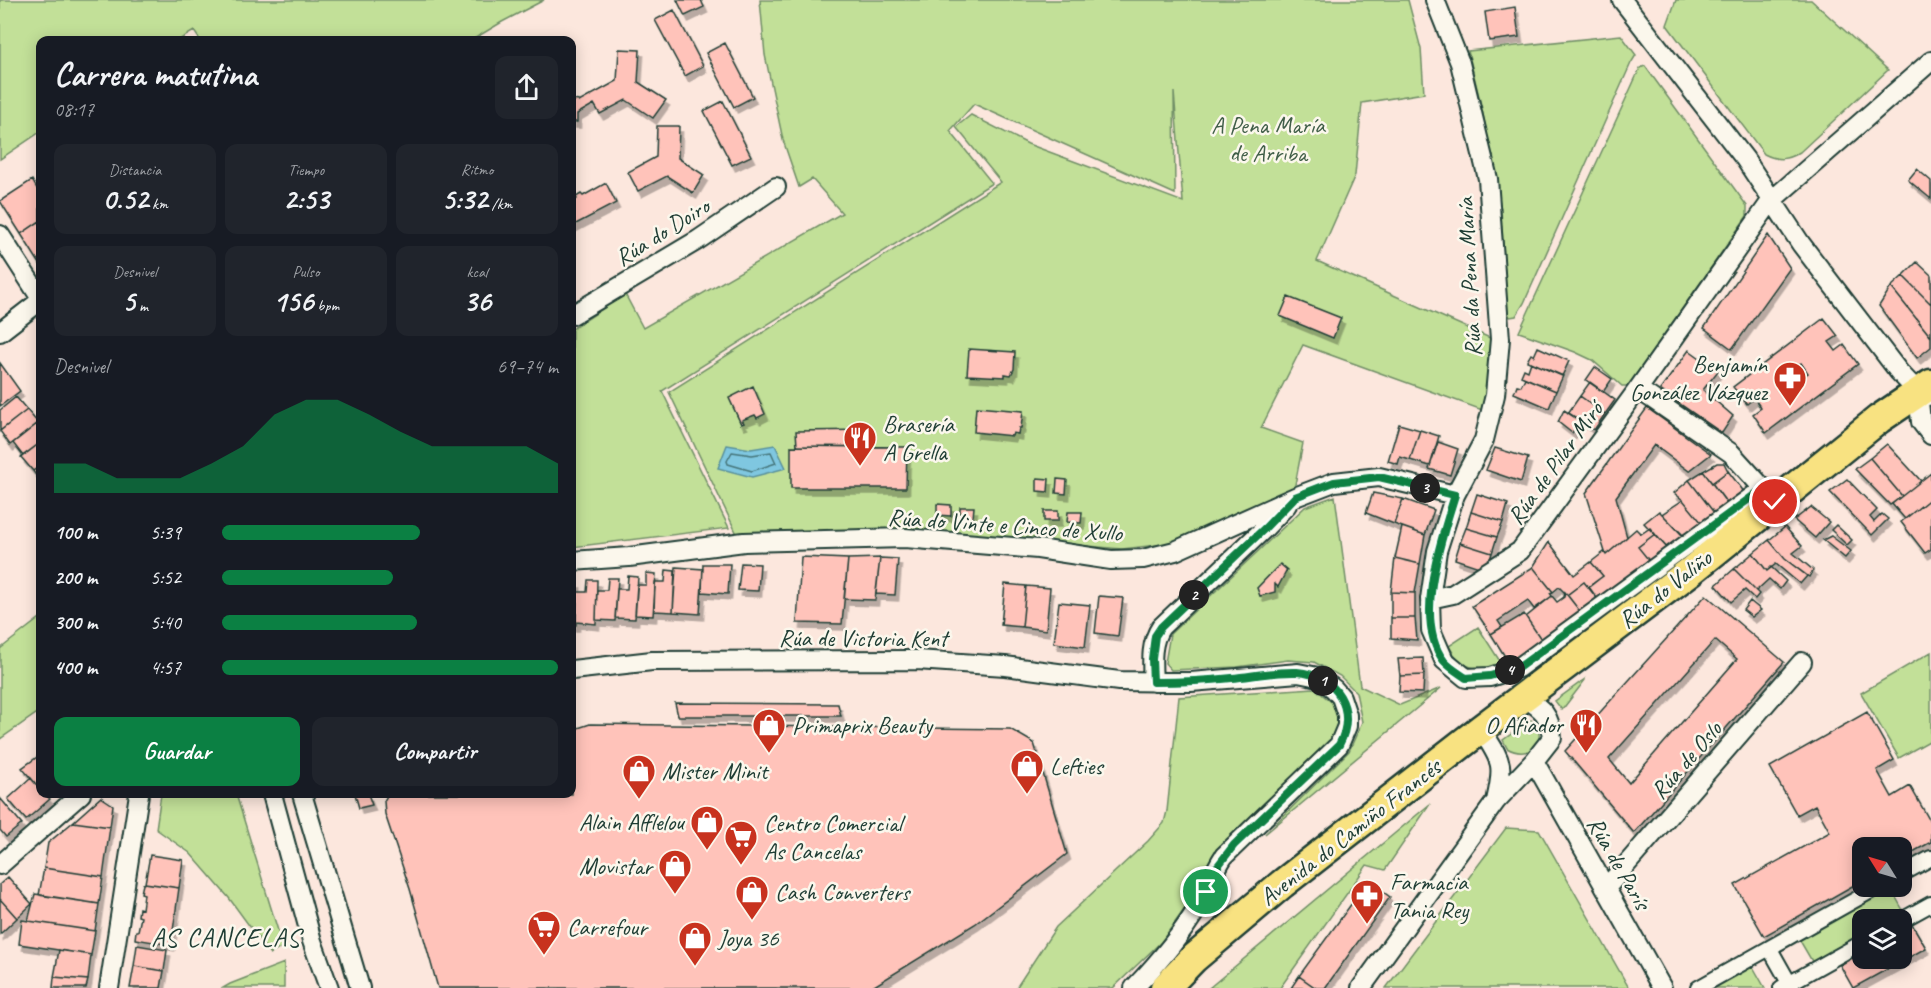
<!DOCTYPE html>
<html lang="es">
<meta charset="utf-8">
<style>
body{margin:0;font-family:Caveat,sans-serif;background:#20242c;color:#f1f3f6;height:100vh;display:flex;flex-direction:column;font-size:22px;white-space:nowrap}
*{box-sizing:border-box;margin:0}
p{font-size:20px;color:#9ea1a6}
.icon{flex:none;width:33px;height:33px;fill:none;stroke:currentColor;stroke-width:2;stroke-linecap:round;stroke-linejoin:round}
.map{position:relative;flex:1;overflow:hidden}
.details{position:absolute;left:36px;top:36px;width:540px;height:762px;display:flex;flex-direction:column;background:#171b24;border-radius:12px;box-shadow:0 3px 15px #0003}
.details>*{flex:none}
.needle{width:39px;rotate:307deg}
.controls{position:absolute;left:1852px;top:837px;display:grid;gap:12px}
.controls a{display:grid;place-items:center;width:60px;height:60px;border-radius:12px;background:#171b24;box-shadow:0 3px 15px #0003;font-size:30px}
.pin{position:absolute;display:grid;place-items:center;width:51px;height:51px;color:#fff;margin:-26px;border:3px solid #fff;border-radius:50%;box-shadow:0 2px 6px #0007}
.km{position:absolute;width:30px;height:30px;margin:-15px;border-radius:50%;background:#222;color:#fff;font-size:16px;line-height:30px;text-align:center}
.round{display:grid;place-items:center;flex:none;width:63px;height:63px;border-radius:12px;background:#20242c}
.overview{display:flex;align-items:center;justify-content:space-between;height:102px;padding:0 18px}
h1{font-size:33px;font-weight:800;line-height:45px}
.figures{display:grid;grid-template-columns:repeat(3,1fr);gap:9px;height:102px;padding:6px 18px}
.figures div{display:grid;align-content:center;border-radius:12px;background:#20242c;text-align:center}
.figures b{font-size:30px;font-weight:800}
.figures small{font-size:16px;font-weight:400}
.figures p{font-size:16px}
.chart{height:168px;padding:12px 18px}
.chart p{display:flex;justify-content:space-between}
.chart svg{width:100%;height:108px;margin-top:6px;fill:#0b8043;opacity:.7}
.primary-button{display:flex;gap:12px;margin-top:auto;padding:12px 18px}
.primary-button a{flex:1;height:69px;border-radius:12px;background:#0b8043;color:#fff;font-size:24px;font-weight:800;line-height:69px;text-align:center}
.primary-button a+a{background:#20242c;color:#f1f3f6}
ul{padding:0 18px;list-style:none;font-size:20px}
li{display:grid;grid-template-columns:96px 72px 1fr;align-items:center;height:45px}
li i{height:15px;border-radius:8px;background:#0b8043}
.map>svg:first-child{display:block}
</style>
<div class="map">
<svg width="1931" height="988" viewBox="0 0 1931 988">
<defs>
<filter id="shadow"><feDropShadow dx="3.5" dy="6" stdDeviation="0" flood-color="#0004"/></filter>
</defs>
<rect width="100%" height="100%" fill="#fce7dd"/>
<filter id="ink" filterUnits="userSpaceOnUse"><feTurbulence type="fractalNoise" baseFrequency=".0167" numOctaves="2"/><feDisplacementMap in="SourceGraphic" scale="12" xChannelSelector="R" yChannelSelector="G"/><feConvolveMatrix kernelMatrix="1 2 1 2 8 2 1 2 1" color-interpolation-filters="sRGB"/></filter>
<g filter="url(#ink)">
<!-- green -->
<path fill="#c2e098" stroke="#708e66" stroke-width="1.5" d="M0,0H544L502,22L472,40H200L194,31L179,40H40V132L0,159Z
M760,0H1408L1421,49L1424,93L1362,103L1355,175L1317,261L1490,338L1485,411L1303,345L1261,428L1303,443L1294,490L1175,543L1122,549L892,529L737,534L669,392L1001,182L956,127L971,115L1028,144L1183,202L1174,92L1175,194L974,104L950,131L992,183L662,391L729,528L572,547V329L625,294L643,328L842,213L812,179L799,187L783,140L765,55Z
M1676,0H1811L1888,70L1800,152C1786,160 1778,161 1764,154L1667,25Z
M1621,35L1636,55L1631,63L1524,303L1516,316L1510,317L1507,312L1501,209L1482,109L1468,51Z
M1645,66L1747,206V216L1631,382L1627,386H1622L1592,360L1575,352L1519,332L1640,68Z
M1335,496L1360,686L1400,705L1441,688L1265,834L1349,751L1362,722L1356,692L1340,676L1314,662L1288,660L1237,667L1171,670L1165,663L1170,634L1305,507Z
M40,618V711L0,739V649Z
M1478,627L1503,666C1478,671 1462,671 1449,646Z
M1931,652V740L1899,758L1861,693Z
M1585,679V680L1562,710L1555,701Z
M1314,688L1334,704L1339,719L1336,734L1323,753L1245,825L1206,867L1186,907L1161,942L1113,988H1016L1056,927L1148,841L1164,823L1167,811L1179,697Z
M1531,720C1551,738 1531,762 1507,748L1503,740Z
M161,794H236L283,947L270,954L229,898L190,853L156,829Z
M1430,804L1385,870L1367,865L1280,988H1209Z
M1506,828L1539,830L1629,988H1386Z
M1890,887L1904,912L1891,919L1863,920V935L1813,963L1799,939Z
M284,963V988H223L230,984Z
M1752,965L1765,988H1712Z"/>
<!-- water -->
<path fill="#7fc7e0" stroke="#59909b" stroke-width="1.5" d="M727,445L751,449L775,445L786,468L752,477L718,468Z"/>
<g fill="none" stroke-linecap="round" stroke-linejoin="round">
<!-- shore -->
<path stroke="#457479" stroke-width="1.5" d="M732,452L752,455L771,452L776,463L752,471L728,464L727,461Z"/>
</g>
<!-- building -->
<path fill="#ffc3ba" stroke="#1f3d34" stroke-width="1.5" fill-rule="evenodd" filter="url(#shadow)" d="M677,0H701L704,7L685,16Z
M1515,7L1519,37L1489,41L1485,12Z
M674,10L703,66L685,76L655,20Z
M725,43L753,97L734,107L706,53Z
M619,49L640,50L638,82L666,100L653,118L626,100L600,114L594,104L577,114V122H572V100L579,101V102L617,81Z
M723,101L751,156L732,165L704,111Z
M657,126H679L678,158L704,175L693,193L667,176L638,191L628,172L656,157Z
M1917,169L1931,181V199L1908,180Z
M32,180L40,194V221L21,234L0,201Z
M606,183L616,203L572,226V202L577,199L576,197L581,194L583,196Z
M40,221V264L21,234Z
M1768,235L1790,268L1732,349L1704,328Z
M1917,262L1931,275V304L1903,276Z
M1903,276L1931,304V337L1891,287Z
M1891,287L1931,337V347L1917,358L1879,306Z
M1288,297L1341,318L1333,338L1280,316Z
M1824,318L1838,336L1829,342L1836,351L1844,345L1858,364L1766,433L1753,414L1761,408L1754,398L1747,404L1733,387ZM1801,363L1808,373L1789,387L1782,377Z
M1538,347L1569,361L1562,376L1527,361L1531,354L1534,356Z
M969,349L1015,352L1014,369L1011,375L1005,374V377L967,375Z
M1689,350L1718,371L1703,390L1733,416L1722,433L1660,390Z
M1531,362L1563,376L1556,391L1521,376L1524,369L1528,371Z
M0,363L20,391L0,406Z
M1595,367L1612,379L1603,392L1586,380Z
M1525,378L1556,391L1549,408L1514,393L1517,385L1521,386Z
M1590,382L1615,400L1605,414L1580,396Z
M753,386L765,414L757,418L755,415L742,420L744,423L741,424L729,398Z
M1580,396L1605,414L1594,430L1568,413Z
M16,397L27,410L0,431V410Z
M976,407L1023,411L1021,428H1019L1018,434L1013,433L1012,436L974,432Z
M1647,408L1711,454L1689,471L1654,445L1616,497L1627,537L1606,555L1586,493Z
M27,410L38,423L10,445L0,431Z
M1564,410L1581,421L1572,433L1558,422Z
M37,424L40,428V443L23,456L13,443Z
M1399,424L1420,430L1410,460L1400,457L1398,464L1388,461Z
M869,430V447L797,446L796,431Z
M1420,430L1439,436L1430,466L1410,460Z
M1438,442L1458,449L1450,475L1429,469Z
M40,443V466L33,471L21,457Z
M1887,444L1921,481L1902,496L1870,458Z
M791,446L907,447L906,488H791Z
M1495,448L1528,458L1521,482L1486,470Z
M1870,458L1902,496L1890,505L1855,469Z
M1717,463H1724L1728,471L1712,483L1703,471Z
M40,466V481L33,471Z
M1703,471L1728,505L1715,514L1689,480Z
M1728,471L1745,493L1729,506L1712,483Z
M1931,473V498L1905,519L1892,504Z
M1037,478L1049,479L1048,492L1037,491Z
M1057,479L1067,480L1066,494L1056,493Z
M1847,479L1877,510L1870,517L1874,522L1882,514L1888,519L1872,535L1830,492Z
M1689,480L1715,514L1702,523L1683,500L1674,493Z
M1373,493L1403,499L1394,524L1366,513Z
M1477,494L1508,504L1503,522L1471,512Z
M1931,498V549L1925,553L1901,522Z
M1403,499L1434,510L1425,535L1394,524Z
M1683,500L1702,523L1683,536L1662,514Z
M937,504L951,505V516L937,515Z
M960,507H974L973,518H960Z
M1811,507L1829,522L1815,538L1794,520Z
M1044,511H1058V521H1044Z
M1659,511L1685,537L1669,550L1644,523Z
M1068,512H1082L1081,523L1067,522Z
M1471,512L1503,522L1497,537L1466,528Z
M1836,525L1852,540L1847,545L1831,530Z
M1402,527L1425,535L1420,564L1395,558Z
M1785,527L1802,546L1793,553L1813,570L1809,577L1785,559L1769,540Z
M1466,528L1497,537L1492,553L1460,543Z
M1650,528L1655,534L1638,547L1651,563L1599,601L1589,587L1603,576L1591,562L1604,552L1606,555L1636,529L1641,534Z
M1655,534L1669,550L1651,563L1638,547Z
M1831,536L1851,551L1845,558L1823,540Z
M1769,540L1785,559L1807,576L1800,584L1776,564L1767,571L1753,553Z
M1549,542L1574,575L1591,562L1603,576L1588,587L1584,582L1567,595L1559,587L1553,592L1533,567Z
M1460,543L1492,553L1490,559L1479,567L1455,559Z
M1753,553L1767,571L1771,567L1786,581L1780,589L1769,579L1756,591L1734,569Z
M801,557L848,559L842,624L797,623Z
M880,558L875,600L844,599L848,559Z
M880,558L898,559L895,595L876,594Z
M1395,558L1420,564L1415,593L1391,592Z
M741,563L760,564L758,591L738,590Z
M703,564H730L728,594L702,592Z
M1280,564L1287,570L1278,587L1275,584V592L1260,596L1257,588Z
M676,567L703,569L700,614L673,612Z
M1533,567L1553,592L1550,593L1552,596L1534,609L1528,601L1498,621L1502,627L1491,634L1472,606Z
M1734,569L1759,594L1755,599L1745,590L1731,602L1716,585Z
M666,570L675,571L673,612L654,611L655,582H665Z
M646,573L656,574L653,616L635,615L637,585H646Z
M628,576L638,577L635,619L615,618L617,589H627Z
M608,578H618L615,621L596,620L597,590H607Z
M588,580H597L596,624L576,622L577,592H587Z
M572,582H577L576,625H572Z
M1584,582L1599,601L1582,614L1567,595Z
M1005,584L1026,586L1022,627L1001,625Z
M1026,586L1050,588L1046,630L1022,627Z
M1391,592L1415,593V618H1391Z
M1565,592L1582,614L1543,642L1526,617L1552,596L1557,602L1564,597Z
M1706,595L1784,662L1634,833L1565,751ZM1715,640L1737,659L1629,783L1609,759Z
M1099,596L1123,598L1118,636L1095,633Z
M1750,601L1761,610L1752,617L1743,610Z
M1059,602L1090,605L1085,647L1054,643Z
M1524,614L1543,642L1509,663L1491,634Z
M1391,618H1415L1417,640L1391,638Z
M1423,658L1424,675L1400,676L1398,659Z
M1424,675L1423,693L1399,692L1400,676Z
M675,703L838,704L841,716H678Z
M1867,712L1894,760L1877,770L1892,797L1910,786L1931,823V842L1902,858V848H1863V880L1764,936L1735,885L1830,832L1815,805L1797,815L1770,767Z
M590,724L1010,729L1034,743L1067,854L975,924L871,988H438L410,889L385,814L384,801L388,794H572V730Z
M40,755V789L22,768Z
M31,778L40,789V794H45L50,799L26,820L8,799Z
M355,794H368L372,805L359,808Z
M101,797L113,805L110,827L73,822Z
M0,798L22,824L6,837L0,830Z
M73,822L110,827L103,877L44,868L48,843Z
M150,855L183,860L179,888L145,883Z
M44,868L103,877L99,904L39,895Z
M8,877L32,904L17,918L0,899V884Z
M1368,881L1390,897L1325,988H1316L1299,976Z
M145,883L179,888L171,945L135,939L136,931H138L141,917L138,916L139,908L142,909L144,894L141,893L143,884Z
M35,894L99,904L95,931L28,921Z
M0,899L17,918L0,934Z
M22,920L95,931L91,955L19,944Z
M1912,924L1926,948L1853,988L1840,965L1863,952V958H1902V929Z
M137,945L167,950L164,971L134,966Z
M59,950L91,955L88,980L54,977Z
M134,966L164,971L161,988H130Z
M1299,976L1316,988H1291Z
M54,977L88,980L86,988H53Z"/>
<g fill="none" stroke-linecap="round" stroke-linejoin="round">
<!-- pedestrian casing -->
<g stroke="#1f3d34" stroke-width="18">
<path id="pedestrian" d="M1902,874L1931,858
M1902,920L1931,904
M1770,949L1792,988
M1698,988L1880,886
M1781,988L1863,942"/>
</g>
<!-- minor casing -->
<g stroke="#1f3d34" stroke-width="22">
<path id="minor" d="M1435,0L1460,63L1488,179L1500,339L1495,395L1484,440L1455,495L1437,551L1430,599L1431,630L1444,660L1466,678L1490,677L1518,668L1764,488
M1622,0L1745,159L1801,244L1899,372L1918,392L1928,396
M0,235L40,297
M572,315L698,240L776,187
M0,332L40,301
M1638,389L1731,453L1771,497
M1918,392L1921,422L1931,435
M572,561L629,557L744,542L905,538L1038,549L1111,560L1143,559L1175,551L1295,497L1334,482L1379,477L1455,495
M1430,599L1453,594L1520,551L1638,389L1771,201L1931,61
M572,670L652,661L917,660L1005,666L1119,681L1191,682L1298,673L1318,677L1334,689L1341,697L1347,715V726L1339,745L1224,856C1213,872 1208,890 1198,907C1181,936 1158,963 1134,988
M1153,682C1152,663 1150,643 1161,627L1265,528L1287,505
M1481,729C1501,761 1505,762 1496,801
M1534,761L1662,988
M272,794L312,941L329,988
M302,794L360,988
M0,865L81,794
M1606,888L1802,662
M109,988L139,794
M1361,988L1496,801L1534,761L1552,738C1550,714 1542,709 1524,697"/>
</g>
<!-- primary casing -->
<g stroke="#1f3d34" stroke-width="33">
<path id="primary" d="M1165,988L1193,959L1282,884L1481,729L1692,570L1879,419L1931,384"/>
</g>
<!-- pedestrian -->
<use href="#pedestrian" stroke="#fbf7ec" stroke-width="14"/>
<!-- minor -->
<use href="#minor" stroke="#fbf7ec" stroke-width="18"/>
<!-- primary -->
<use href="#primary" stroke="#f8e281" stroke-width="28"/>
</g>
</g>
<g fill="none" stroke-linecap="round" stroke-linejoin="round" filter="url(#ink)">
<!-- route casing -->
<g stroke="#fff" stroke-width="12">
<path id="route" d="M1206,892L1217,867L1234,845L1339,745C1358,710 1337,675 1297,672C1276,671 1253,676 1232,678C1206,681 1180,682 1153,682L1152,659L1155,636L1161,627L1265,528L1295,497L1334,482L1379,477L1455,495C1441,540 1413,620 1444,661C1450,668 1459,673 1466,678L1490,676L1518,668L1764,488L1775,502"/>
</g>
<!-- route -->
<use href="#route" stroke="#0b8043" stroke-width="8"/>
</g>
<!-- icons -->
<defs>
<g id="pharmacy-pin" transform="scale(1.725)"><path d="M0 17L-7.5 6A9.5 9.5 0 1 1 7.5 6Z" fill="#c8321e" stroke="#fbf7ec"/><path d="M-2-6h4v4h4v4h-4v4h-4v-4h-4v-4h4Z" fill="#fff"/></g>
<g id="restaurant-pin" transform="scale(1.725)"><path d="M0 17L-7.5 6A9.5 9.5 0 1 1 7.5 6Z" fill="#c8321e" stroke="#fbf7ec"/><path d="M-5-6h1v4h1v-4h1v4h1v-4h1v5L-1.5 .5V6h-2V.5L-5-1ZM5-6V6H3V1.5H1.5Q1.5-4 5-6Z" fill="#fff"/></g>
<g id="shop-pin" transform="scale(1.725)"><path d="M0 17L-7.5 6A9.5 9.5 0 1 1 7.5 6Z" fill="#c8321e" stroke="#fbf7ec"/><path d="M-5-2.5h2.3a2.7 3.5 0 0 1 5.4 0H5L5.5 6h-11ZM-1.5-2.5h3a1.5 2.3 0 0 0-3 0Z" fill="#fff"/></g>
<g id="supermarket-pin" transform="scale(1.725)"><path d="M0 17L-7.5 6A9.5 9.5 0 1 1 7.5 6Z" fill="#c8321e" stroke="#fbf7ec"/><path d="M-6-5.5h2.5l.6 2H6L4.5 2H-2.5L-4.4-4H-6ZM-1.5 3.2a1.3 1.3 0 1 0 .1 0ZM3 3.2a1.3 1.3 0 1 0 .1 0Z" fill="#fff"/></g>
</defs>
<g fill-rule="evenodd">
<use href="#pharmacy-pin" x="1790" y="378"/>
<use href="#restaurant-pin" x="860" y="438"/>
<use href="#shop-pin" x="769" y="725"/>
<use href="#restaurant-pin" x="1586" y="725"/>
<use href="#shop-pin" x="1027" y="766"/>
<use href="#shop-pin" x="639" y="771"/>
<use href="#shop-pin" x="707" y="822"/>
<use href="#supermarket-pin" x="741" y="837"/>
<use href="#shop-pin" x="675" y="866"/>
<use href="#shop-pin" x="752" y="892"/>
<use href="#pharmacy-pin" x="1367" y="896"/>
<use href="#supermarket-pin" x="544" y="927"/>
<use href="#shop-pin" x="695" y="938"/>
</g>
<g text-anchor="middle" stroke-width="5" stroke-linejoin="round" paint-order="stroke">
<!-- park labels -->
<g font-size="24" fill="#405e48" stroke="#fbf7ec">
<text x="1268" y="133">A Pena María<tspan x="1268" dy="28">de Arriba</tspan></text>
</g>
<!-- street labels -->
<g font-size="24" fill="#1f3d34" stroke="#fbf7ec">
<text transform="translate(662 232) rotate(-32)" y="8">Rúa do Doiro</text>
<text transform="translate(1469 277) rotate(-93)" y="8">Rúa da Pena María</text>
<text transform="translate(1555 463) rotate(-54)" y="8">Rúa de Pilar Miró</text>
<text transform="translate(1005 525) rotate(4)" y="8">Rúa do Vinte e Cinco de Xullo</text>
<text transform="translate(1665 589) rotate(-38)" y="8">Rúa do Valiño</text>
<text x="863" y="646">Rúa de Victoria Kent</text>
<text transform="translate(1686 760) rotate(-49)" y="8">Rúa de Oslo</text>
<text transform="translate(1350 832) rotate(-38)" y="8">Avenida do Camiño Francés</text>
<text transform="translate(1619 863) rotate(60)" y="8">Rúa de París</text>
</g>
<!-- poi labels -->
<g font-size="24" fill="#1f3d34" stroke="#fbf7ec" text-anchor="start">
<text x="1767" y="372" text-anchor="end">Benjamín<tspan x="1767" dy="28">González Vázquez</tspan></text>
<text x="883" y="432">Brasería<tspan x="883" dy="28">A Grella</tspan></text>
<text x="792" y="733">Primaprix Beauty</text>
<text x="1563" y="733" text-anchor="end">O Afiador</text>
<text x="1050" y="774">Lefties</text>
<text x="662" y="779">Mister Minit</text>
<text x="684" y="830" text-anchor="end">Alain Afflelou</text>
<text x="764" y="831">Centro Comercial<tspan x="764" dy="28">As Cancelas</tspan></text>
<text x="652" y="874" text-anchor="end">Movistar</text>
<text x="1390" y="890">Farmacia<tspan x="1390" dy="28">Tania Rey</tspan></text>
<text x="775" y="900">Cash Converters</text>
<text x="567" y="935">Carrefour</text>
<text x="718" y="946">Joya 36</text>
</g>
<!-- neighbourhood labels -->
<g font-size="26" letter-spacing="1.5" fill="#1f3d34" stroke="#fbf7ec">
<text x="226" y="946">AS CANCELAS</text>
</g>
</g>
</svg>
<div class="controls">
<a><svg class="needle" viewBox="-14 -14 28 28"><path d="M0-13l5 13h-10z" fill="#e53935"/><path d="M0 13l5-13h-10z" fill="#9ea1a6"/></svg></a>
<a><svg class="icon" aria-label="layers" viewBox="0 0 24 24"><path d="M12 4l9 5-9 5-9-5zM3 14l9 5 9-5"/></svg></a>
</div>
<div class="pin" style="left:1206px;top:892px;background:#1e9e55"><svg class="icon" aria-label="arrive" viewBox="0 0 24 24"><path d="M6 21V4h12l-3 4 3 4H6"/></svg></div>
<div class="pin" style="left:1775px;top:502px;background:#d93025"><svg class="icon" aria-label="check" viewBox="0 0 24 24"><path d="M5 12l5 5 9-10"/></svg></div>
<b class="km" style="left:1323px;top:681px">1</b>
<b class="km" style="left:1194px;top:595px">2</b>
<b class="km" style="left:1425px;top:488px">3</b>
<b class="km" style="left:1510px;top:670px">4</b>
<section class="details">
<div class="overview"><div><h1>Carrera matutina</h1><p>08:17</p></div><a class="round"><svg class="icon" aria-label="share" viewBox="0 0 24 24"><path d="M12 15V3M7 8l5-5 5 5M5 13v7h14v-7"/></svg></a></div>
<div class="figures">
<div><p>Distancia</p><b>0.52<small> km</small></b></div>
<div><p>Tiempo</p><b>2:53</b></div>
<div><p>Ritmo</p><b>5:32<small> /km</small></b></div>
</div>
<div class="figures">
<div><p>Desnivel</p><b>5<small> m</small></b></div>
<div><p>Pulso</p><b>156<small> bpm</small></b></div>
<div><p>kcal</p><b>36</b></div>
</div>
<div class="chart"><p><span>Desnivel</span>69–74 m</p>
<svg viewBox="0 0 160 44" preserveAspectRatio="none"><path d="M0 44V32L10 32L20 38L30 38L40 38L50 32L60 25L70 12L80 6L90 6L100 12L110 19L120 25L130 25L140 25L150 25L160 32V44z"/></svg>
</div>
<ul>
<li><b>100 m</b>5:39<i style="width:59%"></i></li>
<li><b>200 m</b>5:52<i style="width:51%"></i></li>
<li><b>300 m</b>5:40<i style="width:58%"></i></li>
<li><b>400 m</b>4:57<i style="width:100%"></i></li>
</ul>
<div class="primary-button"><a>Guardar</a><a>Compartir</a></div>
</section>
</div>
